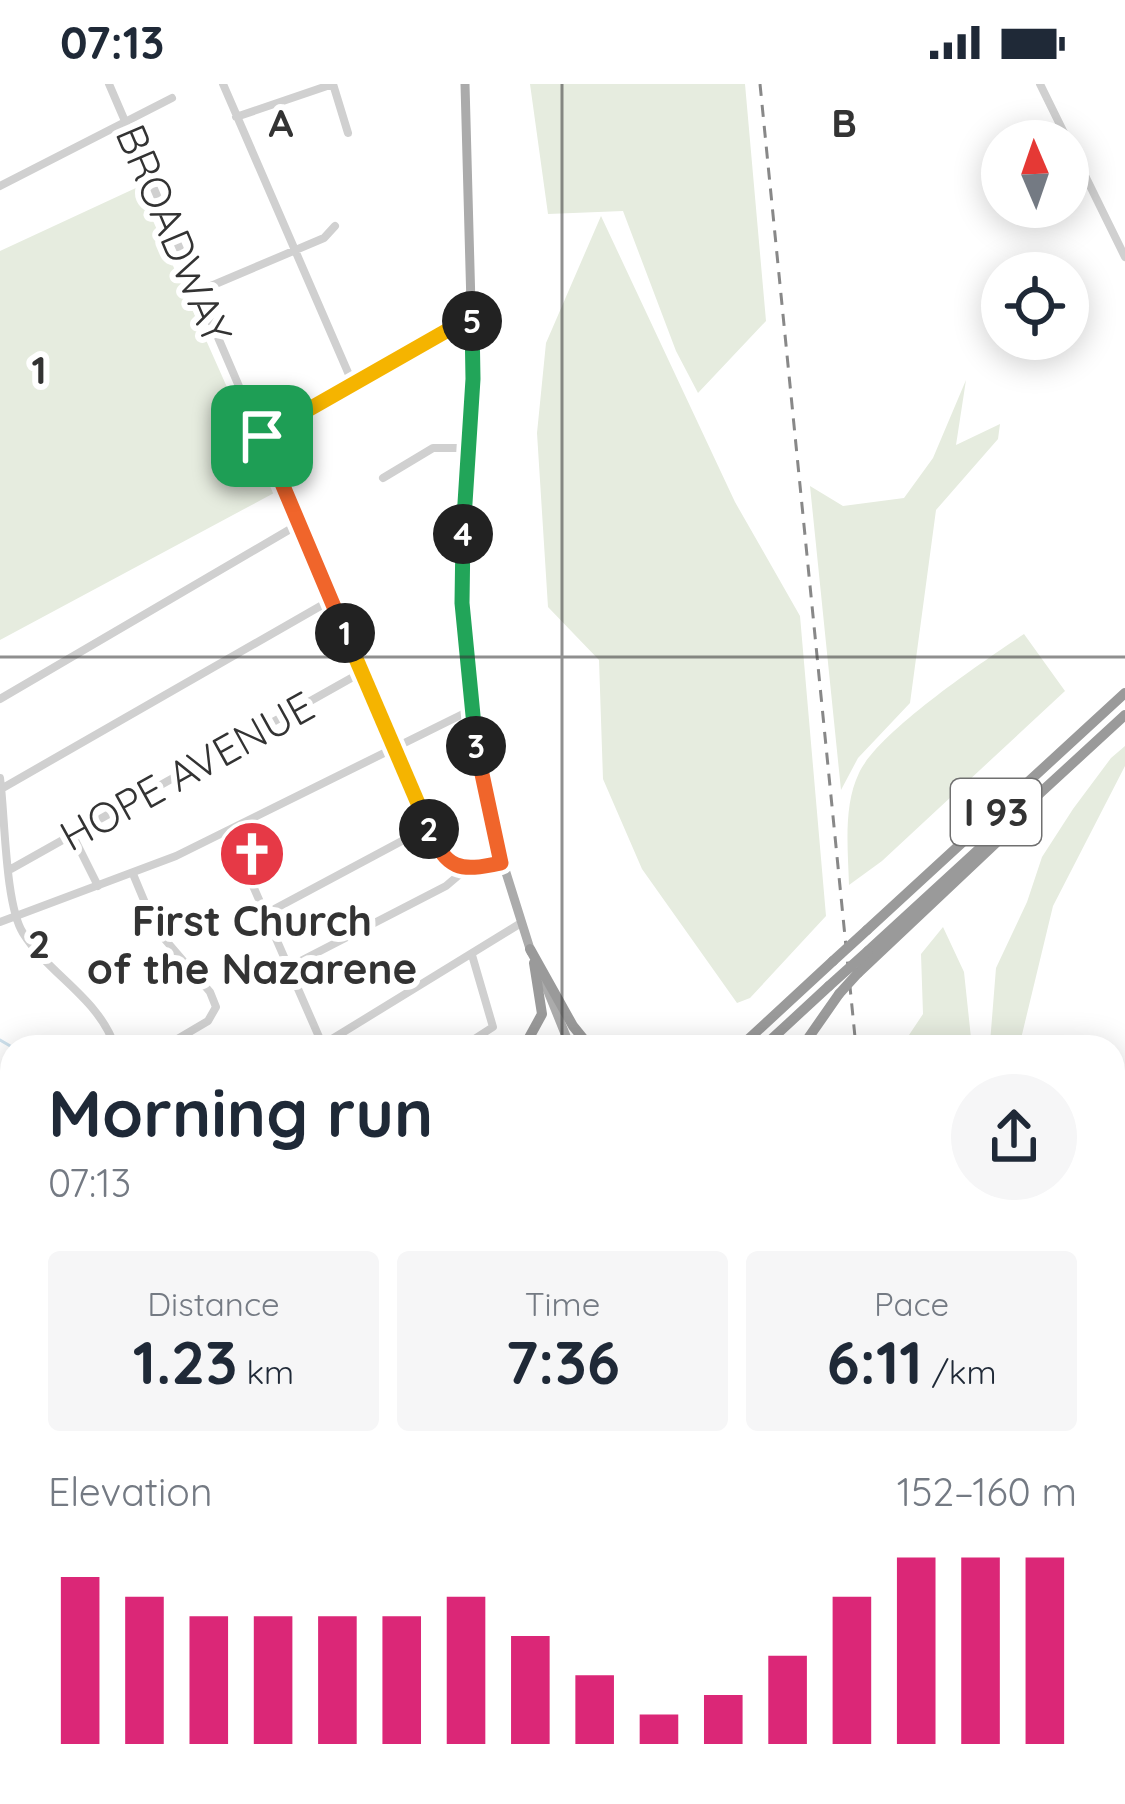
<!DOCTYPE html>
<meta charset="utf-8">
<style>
body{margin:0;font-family:Quicksand,sans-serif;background:#f6f6f7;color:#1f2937;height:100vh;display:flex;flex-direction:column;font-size:45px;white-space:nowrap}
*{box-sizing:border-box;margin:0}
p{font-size:39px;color:#747a83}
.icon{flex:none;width:66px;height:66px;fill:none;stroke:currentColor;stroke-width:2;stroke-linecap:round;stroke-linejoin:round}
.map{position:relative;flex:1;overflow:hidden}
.sheet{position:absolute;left:0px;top:951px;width:1125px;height:771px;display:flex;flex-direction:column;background:#fff;border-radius:36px 36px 0 0;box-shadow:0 6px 30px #0003}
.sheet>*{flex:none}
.needle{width:78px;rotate:358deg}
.tools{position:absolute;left:981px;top:36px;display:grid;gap:24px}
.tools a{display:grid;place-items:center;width:108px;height:108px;border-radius:50%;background:#fff;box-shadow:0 6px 30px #0003;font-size:60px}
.pin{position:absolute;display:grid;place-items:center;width:102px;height:102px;color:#fff;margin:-51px;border-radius:24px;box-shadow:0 6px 18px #0006}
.km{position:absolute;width:60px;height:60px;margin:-30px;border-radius:50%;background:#222;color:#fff;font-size:33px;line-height:60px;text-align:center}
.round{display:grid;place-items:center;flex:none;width:126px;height:126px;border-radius:63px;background:#f6f6f7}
.overview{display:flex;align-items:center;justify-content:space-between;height:204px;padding:0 48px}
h1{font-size:66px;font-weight:800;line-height:90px}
.figures{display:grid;grid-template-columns:repeat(3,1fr);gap:18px;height:204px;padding:12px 48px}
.figures div{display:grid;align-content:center;border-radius:12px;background:#f6f6f7;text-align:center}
.figures b{font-size:60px;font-weight:800}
.figures small{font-size:33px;font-weight:400}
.figures p{font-size:33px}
.chart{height:336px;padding:24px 48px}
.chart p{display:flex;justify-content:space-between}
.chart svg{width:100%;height:216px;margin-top:12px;stroke:#db2777;stroke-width:6}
.status{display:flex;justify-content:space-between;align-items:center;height:84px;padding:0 60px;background:#fff;direction:ltr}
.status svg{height:33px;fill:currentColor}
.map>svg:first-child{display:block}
</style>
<div class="status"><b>07:13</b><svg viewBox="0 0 49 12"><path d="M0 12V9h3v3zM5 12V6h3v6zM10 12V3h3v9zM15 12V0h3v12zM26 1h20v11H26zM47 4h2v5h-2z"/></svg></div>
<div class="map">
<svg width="1125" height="1720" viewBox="0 0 1125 1720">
<rect width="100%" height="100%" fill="#fff"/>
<!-- green -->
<path fill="#e6ecdf" d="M530,0H745L766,237L698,309L676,267L623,127L548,130Z
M138,103L274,409L0,556V167Z
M601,132L735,418L800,532L826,832L750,914L737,919L642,785L603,695L599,576L548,523L537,349L546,259Z
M966,296L956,361L1000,340L998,355L936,426L910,619L858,674L841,706L810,402L843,422L904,414L933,374Z
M1024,550L1065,607L882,777L849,801C848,765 843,722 859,689C879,647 983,578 1024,550Z
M1125,662V682L1053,822L1019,963H901L923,930L921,870L943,843L964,888L971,954L990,959L996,884L1027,818L1042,773L1073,725L1111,674Z"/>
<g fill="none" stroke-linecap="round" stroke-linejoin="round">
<!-- stream -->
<path stroke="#cfe2ee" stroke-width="3" d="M0,956L12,963
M12,1089V1094
M490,1710L497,1720"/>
<!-- minor -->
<path stroke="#d0d0d0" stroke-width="8" d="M109,0L438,765C456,789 474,785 501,779
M223,0L353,300
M333,0L348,49
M1040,0L1125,173
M236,33L333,0
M0,102L172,14
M199,207L324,154L335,142
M262,352L472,234
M383,394L433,364H468
M0,615L299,440
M0,694C5,731 5,821 23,849C49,891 99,914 115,963
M1,705L331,516
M229,747L323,962
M73,752L98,802
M11,785L362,588
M133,790L156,845L210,908L216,923L208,937L164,963
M267,829L428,743
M0,838L176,772L471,626
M289,883L446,802L466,785
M319,963L521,839
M462,963L493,943L472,871
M1113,1479L1125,1418
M333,1710L339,1720
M1069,1720L1071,1710"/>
<!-- major -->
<path stroke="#ababab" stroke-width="9" d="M465,0L473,295L462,469L467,585L491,741L531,868
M545,900L570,962
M0,1527L12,1545
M123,1710L129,1720
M808,1710L812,1720"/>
<!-- highway -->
<path stroke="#9a9a9a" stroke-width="10" d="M867,846L1125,609
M530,865L573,942L590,963
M868,867L1125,631
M858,889L1000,755
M524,963L542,930L534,879
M527,963L549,956L569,961
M740,963L833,877
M763,963L829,902
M802,963L839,910
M541,1710L545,1720
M562,1710L565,1720"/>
<!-- rail -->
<path stroke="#888" stroke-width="3" stroke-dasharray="12 9" stroke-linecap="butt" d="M760,0L856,963
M938,1710L940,1720"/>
<!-- highway-bridge -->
<path stroke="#9a9a9a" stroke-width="10" d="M833,877L867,846
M829,902L868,867
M839,910L858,889"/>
</g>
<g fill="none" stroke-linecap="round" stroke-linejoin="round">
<!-- split-1 casing -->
<g stroke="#fff" stroke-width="24">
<path id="split-1" d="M262,352L345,549"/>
</g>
<!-- split-2 casing -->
<g stroke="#fff" stroke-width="24">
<path id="split-2" d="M345,549L429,745"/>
</g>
<!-- split-3 casing -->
<g stroke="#fff" stroke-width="24">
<path id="split-3" d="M429,745C447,786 459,788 501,779L476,662"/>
</g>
<!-- split-4 casing -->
<g stroke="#fff" stroke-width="24">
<path id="split-4" d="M463,450L462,519L476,662"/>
</g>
<!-- split-5 casing -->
<g stroke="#fff" stroke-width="24">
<path id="split-5" d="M463,450L473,295L472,237"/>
</g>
<!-- split-6 casing -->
<g stroke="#fff" stroke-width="24">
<path id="split-6" d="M262,352L455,242L472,233V237"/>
</g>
<!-- split-1 -->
<use href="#split-1" stroke="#f0652b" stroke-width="15"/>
<!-- split-2 -->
<use href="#split-2" stroke="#f5b400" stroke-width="15"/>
<!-- split-3 -->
<use href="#split-3" stroke="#f0652b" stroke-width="15"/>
<!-- split-4 -->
<use href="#split-4" stroke="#22a559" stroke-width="15"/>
<!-- split-5 -->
<use href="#split-5" stroke="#22a559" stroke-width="15"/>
<!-- split-6 -->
<use href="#split-6" stroke="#f5b400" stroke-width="15"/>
</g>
<!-- grid -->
<path fill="none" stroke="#333" stroke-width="3" stroke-opacity="0.55" d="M562,0V963M0,573H1125M0,1147H12M1113,1147H1125M562,1710V1720"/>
<!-- icons -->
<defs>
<g id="church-disc" transform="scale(3.45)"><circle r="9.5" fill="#e63946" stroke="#fff"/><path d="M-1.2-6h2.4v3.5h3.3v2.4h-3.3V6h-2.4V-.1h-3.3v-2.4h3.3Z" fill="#fff"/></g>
</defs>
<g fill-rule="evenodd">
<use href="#church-disc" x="252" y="770"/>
</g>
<g text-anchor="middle" stroke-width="12" stroke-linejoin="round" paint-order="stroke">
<!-- shield labels -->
<rect fill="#fff" stroke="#707070" stroke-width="3" x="951" y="695" width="90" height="66" rx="9"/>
<g font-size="39" font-weight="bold" fill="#333">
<text x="996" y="742">I 93</text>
</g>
<!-- street labels -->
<g font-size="42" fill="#333" stroke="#fff">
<text transform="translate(174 150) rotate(67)" y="15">BROADWAY</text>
<text transform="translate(187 687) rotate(-29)" y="15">HOPE AVENUE</text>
</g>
<!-- poi labels -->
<g font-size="42" font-weight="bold" fill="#333" stroke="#fff">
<text x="252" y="852">First Church<tspan x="252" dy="48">of the Nazarene</tspan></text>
</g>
</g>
<g font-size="39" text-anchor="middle" font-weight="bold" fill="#333" stroke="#fff" stroke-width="12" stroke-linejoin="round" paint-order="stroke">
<text x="281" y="53">A</text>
<text x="844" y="53">B</text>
<text x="39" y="300">1</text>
<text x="39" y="874">2</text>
</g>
</svg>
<div class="tools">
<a><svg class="needle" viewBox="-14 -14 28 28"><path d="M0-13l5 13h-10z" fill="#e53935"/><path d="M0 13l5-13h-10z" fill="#747a83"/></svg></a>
<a><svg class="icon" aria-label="locate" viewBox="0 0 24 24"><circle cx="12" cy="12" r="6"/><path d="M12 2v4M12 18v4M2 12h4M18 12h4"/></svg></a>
</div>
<div class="pin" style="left:262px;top:352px;background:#1e9e55"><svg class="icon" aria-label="arrive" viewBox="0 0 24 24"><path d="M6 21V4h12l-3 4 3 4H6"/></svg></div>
<b class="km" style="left:345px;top:549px">1</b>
<b class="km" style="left:429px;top:745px">2</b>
<b class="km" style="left:476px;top:662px">3</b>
<b class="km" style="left:463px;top:450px">4</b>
<b class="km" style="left:472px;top:237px">5</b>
<section class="sheet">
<div class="overview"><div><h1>Morning run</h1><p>07:13</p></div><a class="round"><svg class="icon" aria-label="share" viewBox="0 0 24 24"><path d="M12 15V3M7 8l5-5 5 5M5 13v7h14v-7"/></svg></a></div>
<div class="figures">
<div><p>Distance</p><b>1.23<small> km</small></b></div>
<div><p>Time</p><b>7:36</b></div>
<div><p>Pace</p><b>6:11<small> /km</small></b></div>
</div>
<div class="chart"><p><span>Elevation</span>152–160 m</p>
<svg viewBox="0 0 160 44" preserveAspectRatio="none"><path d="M5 44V10M15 44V14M25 44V18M35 44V18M45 44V18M55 44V18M65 44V14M75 44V22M85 44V30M95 44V38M105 44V34M115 44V26M125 44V14M135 44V6M145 44V6M155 44V6"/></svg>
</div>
</section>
</div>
